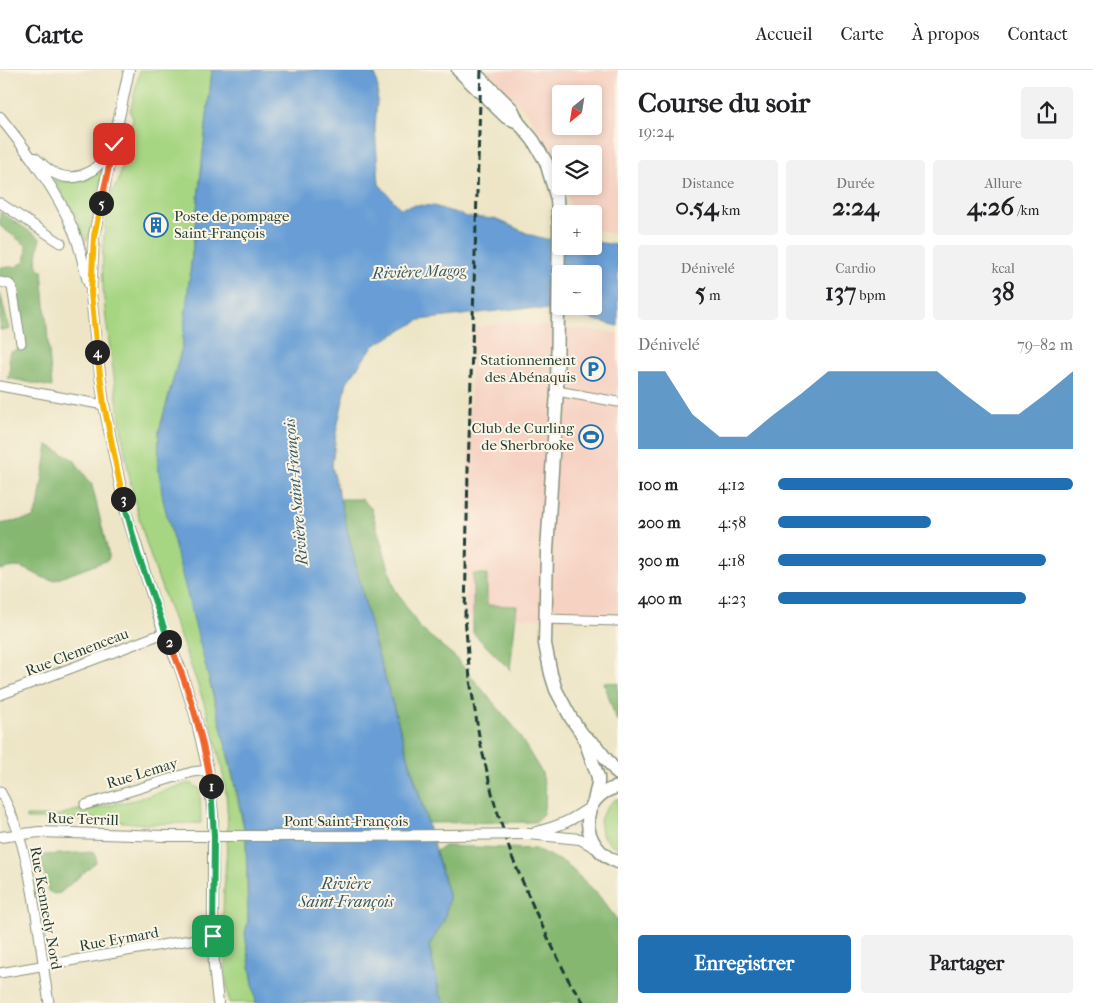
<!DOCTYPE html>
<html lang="fr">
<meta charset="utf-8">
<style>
body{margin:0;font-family:"IM FELL French Canon",serif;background:#f2f2f2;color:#202124;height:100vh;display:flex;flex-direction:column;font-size:19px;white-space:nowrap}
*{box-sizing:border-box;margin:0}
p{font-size:16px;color:#757577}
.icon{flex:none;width:28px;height:28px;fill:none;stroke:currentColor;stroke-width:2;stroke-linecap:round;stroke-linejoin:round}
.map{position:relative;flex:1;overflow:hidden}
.panel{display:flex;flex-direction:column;background:#fff;width:475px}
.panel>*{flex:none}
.needle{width:32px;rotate:210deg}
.buttons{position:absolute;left:552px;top:15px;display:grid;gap:10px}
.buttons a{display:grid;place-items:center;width:50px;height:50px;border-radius:5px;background:#fff;box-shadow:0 2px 8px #0003;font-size:25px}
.pin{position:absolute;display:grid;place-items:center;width:42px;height:42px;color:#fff;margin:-21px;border-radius:10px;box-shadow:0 2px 8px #0006}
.km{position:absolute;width:25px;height:25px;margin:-12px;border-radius:50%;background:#222;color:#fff;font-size:14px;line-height:25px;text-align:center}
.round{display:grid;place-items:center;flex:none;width:52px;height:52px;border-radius:5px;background:#f2f2f2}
.headline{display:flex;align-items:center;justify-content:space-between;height:85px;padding:0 20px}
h1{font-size:28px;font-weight:700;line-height:38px}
.metrics{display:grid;grid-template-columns:repeat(3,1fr);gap:8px;height:85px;padding:5px 20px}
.metrics div{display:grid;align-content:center;border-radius:5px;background:#f2f2f2;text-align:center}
.metrics b{font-size:25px;font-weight:700}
.metrics small{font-size:14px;font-weight:400}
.metrics p{font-size:14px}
.chart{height:140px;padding:10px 20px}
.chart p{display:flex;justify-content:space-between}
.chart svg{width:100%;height:90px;margin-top:5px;fill:#1f6fb2;opacity:.7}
.action{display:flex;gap:10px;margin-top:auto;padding:10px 20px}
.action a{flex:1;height:58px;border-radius:5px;background:#1f6fb2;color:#fff;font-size:20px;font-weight:700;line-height:58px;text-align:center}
.action a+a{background:#f2f2f2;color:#202124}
ul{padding:0 20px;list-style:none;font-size:16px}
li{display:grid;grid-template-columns:80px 60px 1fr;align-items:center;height:38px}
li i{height:12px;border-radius:6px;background:#1f6fb2}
header{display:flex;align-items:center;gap:30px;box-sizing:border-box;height:70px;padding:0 25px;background:#fff;border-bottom:1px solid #e0e0e0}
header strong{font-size:24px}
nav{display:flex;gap:28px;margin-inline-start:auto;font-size:18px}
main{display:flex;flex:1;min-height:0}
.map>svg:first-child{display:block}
</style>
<header>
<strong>Carte</strong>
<nav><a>Accueil</a><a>Carte</a><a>À propos</a><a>Contact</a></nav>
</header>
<main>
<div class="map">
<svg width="618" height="933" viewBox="0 0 618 933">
<rect width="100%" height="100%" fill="#fcf5e5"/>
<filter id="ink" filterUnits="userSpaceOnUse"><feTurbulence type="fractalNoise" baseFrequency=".02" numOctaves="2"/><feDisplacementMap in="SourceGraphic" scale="10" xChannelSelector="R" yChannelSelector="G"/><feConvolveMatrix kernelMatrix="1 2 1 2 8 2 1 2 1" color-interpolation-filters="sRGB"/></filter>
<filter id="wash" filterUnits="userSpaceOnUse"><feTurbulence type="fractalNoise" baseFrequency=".0096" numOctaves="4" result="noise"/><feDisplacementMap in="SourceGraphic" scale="20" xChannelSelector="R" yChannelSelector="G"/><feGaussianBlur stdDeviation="1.12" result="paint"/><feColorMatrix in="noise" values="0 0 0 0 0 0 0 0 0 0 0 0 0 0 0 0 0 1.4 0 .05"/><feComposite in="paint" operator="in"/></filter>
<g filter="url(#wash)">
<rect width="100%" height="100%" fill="#ede5c6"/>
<!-- built -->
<path fill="#f6d2c3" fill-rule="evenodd" d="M486,0H618V166L594,159V144H573L564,116H594V84H561V106L556,88L529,45ZM561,24H594V56H561Z
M508,252L618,263V551L465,546L472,258Z"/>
<!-- green -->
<path fill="#a7d683" stroke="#638a5c" d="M140,0H212L182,277L159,361L209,611L222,660L246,768L248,851L245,864L256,933H229C225,903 223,875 223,845C224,800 232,754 224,710C207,615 159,530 136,436C125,391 119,345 113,299C105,243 96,192 109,136C111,127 111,119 118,113L133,48L130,42Z
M103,98L88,169L86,171L75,144L53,109C73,115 88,112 103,98Z
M189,713L194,715L200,719L201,753L143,754L96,749H26V746H55L78,740L91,739L135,730Z
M618,728V778C592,768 596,740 618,728Z"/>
<!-- forest -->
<path fill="#85b771" stroke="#527a52" d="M0,142L40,168L36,194L42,200L52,317L7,308L10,304L9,283L25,276L15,212L0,207V197H16L25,191L27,181L26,175L0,156Z
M0,222L9,259L0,260Z
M48,375L74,390L92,415L109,486L108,490L55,510C41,511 30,497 16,497C11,497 5,499 0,500V454L33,448L38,438Z
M341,429H362L371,438L395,519L420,558L454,586L514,657L542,703L546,725L543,745L535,752L428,753L374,570L343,447Z
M473,504H487V535L517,536L510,600L473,563Z
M604,612L618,613V652L615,647Z
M445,776L536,779L565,793L596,822L618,851V933H445L440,925L429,876L444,850L449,828L436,781Z
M93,782L96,787V792L60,823L54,824L48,821L41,787L44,785Z"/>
<!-- water -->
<path fill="#689ed5" stroke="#446e84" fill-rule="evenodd" d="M212,0H374L378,19L375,58L379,114L400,138L416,135L434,136L468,147L496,149L531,165L546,169L561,170V176H594V172L618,175V256L560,241L522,238L420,250L373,276L347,312L336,363L332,396L374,570L449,828L444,850L429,876L440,925L445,933H256L245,864L248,851L246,768L238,726L222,660L163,430L158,395L159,361L182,277ZM561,204H594V236H561Z"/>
</g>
<g filter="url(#ink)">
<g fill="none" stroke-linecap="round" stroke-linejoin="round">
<!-- minor casing -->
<g stroke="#86917d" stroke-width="11">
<path id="minor" d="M0,133L61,173
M0,212L9,214L12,217L21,273
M0,316L104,335
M557,321L618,332
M544,549L618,551
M0,625L164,563
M0,721C33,777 38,869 49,933
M85,735L192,702L208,700
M0,903L213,866"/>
</g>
<!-- tertiary casing -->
<g stroke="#86917d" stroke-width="12">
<path id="tertiary" d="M129,0L94,166L91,223L95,265L104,335L125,439L151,522L164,563L180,598L195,644L208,700L213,745V866L214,896L218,933
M0,47C27,81 58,121 74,162C81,178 83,197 89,214
M35,88C41,93 47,100 54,103C78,115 99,100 110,79
M536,762C561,756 572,750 592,736
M528,764L580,769L596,778
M0,767L39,762L165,766"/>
</g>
<!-- primary casing -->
<g stroke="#86917d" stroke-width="15">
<path id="primary" d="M458,0L506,47L518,52
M472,0L512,39L518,52L533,70L546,92L557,129L559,158L557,321L547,481L545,574L551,604L556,620L571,648L583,665L596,676L618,704
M583,665L598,707V713L594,731
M618,717C576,726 580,779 618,792"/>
</g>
<!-- minor -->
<use href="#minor" stroke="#fff" stroke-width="9"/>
<!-- tertiary -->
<use href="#tertiary" stroke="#fff" stroke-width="10"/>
<!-- primary -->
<use href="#primary" stroke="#fff" stroke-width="12"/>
<!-- rail -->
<path stroke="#1f3d34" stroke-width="3" stroke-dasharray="8 4" stroke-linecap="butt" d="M481,0L468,401L465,546L470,610L480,672L494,731L512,787L536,843L569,911L584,933"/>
<!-- tertiary-bridge casing -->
<g stroke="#86917d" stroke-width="12" stroke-linecap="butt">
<path id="tertiary-bridge" d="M165,766H348L528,764"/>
</g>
<!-- tertiary-bridge -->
<use href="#tertiary-bridge" stroke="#fff" stroke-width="10"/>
</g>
</g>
<g fill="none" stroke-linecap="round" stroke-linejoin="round" filter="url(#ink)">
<!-- split-1 casing -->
<g stroke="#fff" stroke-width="10">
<path id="split-1" d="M211,716L214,766L213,866"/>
</g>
<!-- split-2 casing -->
<g stroke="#fff" stroke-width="10">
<path id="split-2" d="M169,572C189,618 203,666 211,716"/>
</g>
<!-- split-3 casing -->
<g stroke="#fff" stroke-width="10">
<path id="split-3" d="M123,429L138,484L169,572"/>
</g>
<!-- split-4 casing -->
<g stroke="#fff" stroke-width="10">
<path id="split-4" d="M97,282L104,335L123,429"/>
</g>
<!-- split-5 casing -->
<g stroke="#fff" stroke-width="10">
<path id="split-5" d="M97,282L91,223L94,166L101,133"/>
</g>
<!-- split-6 casing -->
<g stroke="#fff" stroke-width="10">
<path id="split-6" d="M101,133L114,74"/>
</g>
<!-- split-1 -->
<use href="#split-1" stroke="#22a559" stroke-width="6"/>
<!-- split-2 -->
<use href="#split-2" stroke="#f0652b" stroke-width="6"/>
<!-- split-3 -->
<use href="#split-3" stroke="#22a559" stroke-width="6"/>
<!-- split-4 -->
<use href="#split-4" stroke="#f5b400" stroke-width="6"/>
<!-- split-5 -->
<use href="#split-5" stroke="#f5b400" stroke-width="6"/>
<!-- split-6 -->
<use href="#split-6" stroke="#f0652b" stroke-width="6"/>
</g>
<!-- icons -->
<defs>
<g id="building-ring" transform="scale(1.25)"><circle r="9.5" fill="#fcf5e5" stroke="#1f6fb2" stroke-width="1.5"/><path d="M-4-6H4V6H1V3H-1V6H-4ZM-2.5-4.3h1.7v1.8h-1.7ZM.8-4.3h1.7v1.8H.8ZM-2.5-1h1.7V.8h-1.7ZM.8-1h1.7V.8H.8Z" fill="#1f6fb2"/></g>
<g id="parking-ring" transform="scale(1.25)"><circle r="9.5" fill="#fcf5e5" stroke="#1f6fb2" stroke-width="1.5"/><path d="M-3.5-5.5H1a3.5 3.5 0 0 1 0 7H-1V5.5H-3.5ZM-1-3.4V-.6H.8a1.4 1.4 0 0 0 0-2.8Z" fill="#1f6fb2"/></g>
<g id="stadium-ring" transform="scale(1.25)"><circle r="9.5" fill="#fcf5e5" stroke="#1f6fb2" stroke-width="1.5"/><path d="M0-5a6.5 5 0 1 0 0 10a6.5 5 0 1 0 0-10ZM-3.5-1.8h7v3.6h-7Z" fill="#1f6fb2"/></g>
</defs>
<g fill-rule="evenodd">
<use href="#building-ring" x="156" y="155"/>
<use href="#parking-ring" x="593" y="299"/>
<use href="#stadium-ring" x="591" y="367"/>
</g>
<g text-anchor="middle" stroke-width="4" stroke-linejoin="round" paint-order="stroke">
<!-- poi labels -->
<g font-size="15" fill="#1f3d34" stroke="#fcf5e5" text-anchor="end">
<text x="174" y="151" text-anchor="start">Poste de pompage<tspan x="174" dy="17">Saint-François</tspan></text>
<text x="576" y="295">Stationnement<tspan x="576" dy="17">des Abénaquis</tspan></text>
<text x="574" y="363">Club de Curling<tspan x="574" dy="17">de Sherbrooke</tspan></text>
</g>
<!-- street labels -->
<g font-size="15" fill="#1f3d34" stroke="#fcf5e5">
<text transform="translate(77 582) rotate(-21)" y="5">Rue Clemenceau</text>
<text transform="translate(142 703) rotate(-17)" y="5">Rue Lemay</text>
<text transform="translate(83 749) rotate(2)" y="5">Rue Terrill</text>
<text x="346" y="756">Pont Saint-François</text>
<text transform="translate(46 838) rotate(80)" y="5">Rue Kennedy Nord</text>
<text transform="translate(119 869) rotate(-10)" y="5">Rue Eymard</text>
</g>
<!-- water labels -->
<g font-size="16" font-style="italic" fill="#355a64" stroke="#fcf5e5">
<text transform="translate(419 201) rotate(-2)" y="6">Rivière Magog</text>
<text transform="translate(295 422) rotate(-95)" y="6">Rivière Saint-François</text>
<text x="346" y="819">Rivière<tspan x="346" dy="18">Saint-François</tspan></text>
</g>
</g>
</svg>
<div class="buttons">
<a><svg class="needle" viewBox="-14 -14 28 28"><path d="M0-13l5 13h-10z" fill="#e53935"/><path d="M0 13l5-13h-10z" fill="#757577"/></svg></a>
<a><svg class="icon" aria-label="layers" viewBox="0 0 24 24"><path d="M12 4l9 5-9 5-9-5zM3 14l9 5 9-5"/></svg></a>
<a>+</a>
<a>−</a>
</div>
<div class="pin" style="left:213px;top:866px;background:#1e9e55"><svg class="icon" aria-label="arrive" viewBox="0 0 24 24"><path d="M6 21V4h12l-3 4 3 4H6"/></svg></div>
<div class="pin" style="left:114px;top:74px;background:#d93025"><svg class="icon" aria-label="check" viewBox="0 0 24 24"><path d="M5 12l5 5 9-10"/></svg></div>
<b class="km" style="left:211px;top:716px">1</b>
<b class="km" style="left:169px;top:572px">2</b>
<b class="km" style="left:123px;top:429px">3</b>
<b class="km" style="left:97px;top:282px">4</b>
<b class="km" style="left:101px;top:133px">5</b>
</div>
<section class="panel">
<div class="headline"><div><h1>Course du soir</h1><p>19:24</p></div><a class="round"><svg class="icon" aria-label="share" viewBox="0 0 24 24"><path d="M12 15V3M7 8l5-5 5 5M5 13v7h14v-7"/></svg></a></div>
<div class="metrics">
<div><p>Distance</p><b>0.54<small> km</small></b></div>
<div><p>Durée</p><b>2:24</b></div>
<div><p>Allure</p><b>4:26<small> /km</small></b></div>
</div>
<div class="metrics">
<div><p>Dénivelé</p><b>5<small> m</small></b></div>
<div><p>Cardio</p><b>137<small> bpm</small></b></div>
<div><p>kcal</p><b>38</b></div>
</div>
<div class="chart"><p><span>Dénivelé</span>79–82 m</p>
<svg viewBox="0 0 160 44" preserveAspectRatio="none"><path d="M0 44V6L10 6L20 27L30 38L40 38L50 27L60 17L70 6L80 6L90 6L100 6L110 6L120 17L130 27L140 27L150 17L160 6V44z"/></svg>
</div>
<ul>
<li><b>100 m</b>4:12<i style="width:100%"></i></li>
<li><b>200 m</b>4:58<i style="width:52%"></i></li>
<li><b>300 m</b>4:18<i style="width:91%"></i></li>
<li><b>400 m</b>4:23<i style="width:84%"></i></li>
</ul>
<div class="action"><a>Enregistrer</a><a>Partager</a></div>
</section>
</main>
